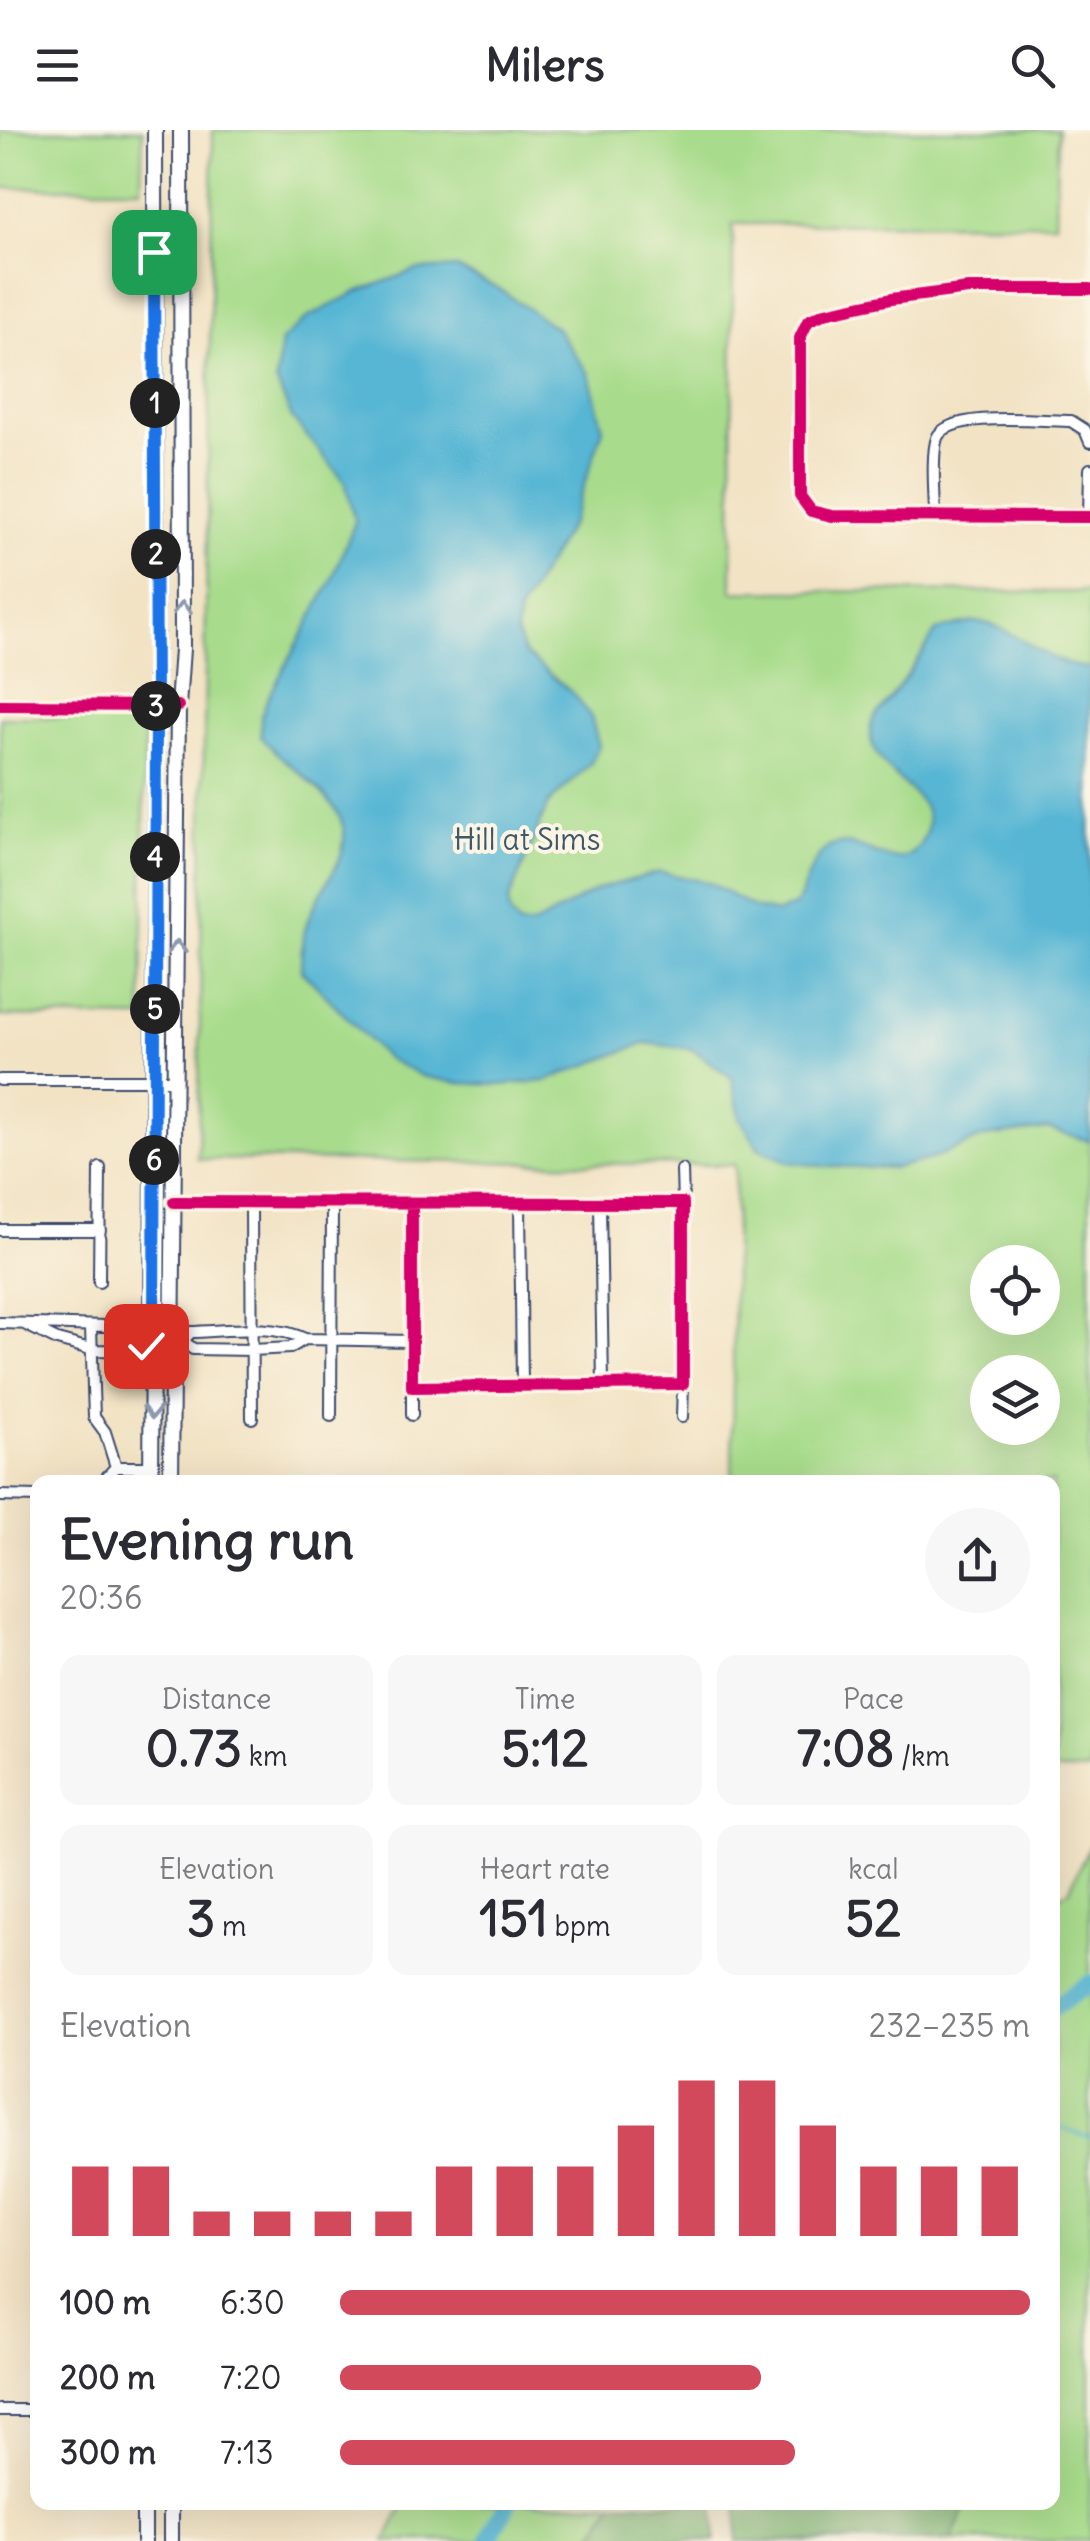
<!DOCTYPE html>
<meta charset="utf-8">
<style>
body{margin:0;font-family:Delius,sans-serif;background:#f7f7f7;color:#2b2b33;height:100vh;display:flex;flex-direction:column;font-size:38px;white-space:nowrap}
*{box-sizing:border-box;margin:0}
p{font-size:32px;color:#7c7c81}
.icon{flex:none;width:55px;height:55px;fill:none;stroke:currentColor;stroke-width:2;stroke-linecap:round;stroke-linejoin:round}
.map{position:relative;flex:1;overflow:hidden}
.details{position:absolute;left:30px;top:1345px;width:1030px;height:1035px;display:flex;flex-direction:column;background:#fff;border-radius:20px;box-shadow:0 10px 40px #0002}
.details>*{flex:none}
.tools{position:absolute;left:970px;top:1115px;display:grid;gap:20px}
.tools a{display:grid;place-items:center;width:90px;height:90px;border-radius:50%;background:#fff;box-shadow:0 10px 40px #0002;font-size:50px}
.pin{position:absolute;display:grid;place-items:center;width:85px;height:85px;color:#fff;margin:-42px;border-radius:20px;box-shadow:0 5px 15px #0006}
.km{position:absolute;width:50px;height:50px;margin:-25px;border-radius:50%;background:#222;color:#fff;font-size:28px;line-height:50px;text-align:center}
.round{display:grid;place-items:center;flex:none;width:105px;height:105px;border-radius:52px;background:#f7f7f7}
.headline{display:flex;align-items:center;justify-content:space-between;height:170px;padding:0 30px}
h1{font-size:55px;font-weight:700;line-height:75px}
.figures{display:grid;grid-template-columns:repeat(3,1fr);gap:15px;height:170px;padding:10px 30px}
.figures div{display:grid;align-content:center;border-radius:20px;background:#f7f7f7;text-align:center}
.figures b{font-size:50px;font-weight:700}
.figures small{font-size:28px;font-weight:400}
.figures p{font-size:28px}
.chart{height:280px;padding:20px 30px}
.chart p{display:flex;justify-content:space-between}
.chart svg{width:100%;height:180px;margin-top:10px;stroke:#d1495b;stroke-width:6}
ul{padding:0 30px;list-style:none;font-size:32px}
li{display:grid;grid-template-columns:160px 120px 1fr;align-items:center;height:75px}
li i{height:25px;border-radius:12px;background:#d1495b}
header{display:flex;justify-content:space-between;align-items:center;height:130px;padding:0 30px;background:#fff;font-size:45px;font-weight:700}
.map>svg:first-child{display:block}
</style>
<header><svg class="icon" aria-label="menu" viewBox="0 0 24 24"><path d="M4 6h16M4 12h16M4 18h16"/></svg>Milers<svg class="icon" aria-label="search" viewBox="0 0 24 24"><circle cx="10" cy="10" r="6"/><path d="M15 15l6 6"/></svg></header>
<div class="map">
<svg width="1090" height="2411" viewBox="0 0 1090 2411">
<rect width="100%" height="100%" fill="#fcf5e5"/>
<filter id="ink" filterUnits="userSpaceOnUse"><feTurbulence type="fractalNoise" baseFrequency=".01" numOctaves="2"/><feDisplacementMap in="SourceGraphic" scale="20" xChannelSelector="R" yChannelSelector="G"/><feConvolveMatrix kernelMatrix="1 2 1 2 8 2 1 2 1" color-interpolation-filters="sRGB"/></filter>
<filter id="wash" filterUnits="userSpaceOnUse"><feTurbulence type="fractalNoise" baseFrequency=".0048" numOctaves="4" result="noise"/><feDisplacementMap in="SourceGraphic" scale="40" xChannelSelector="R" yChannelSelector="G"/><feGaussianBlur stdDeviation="2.25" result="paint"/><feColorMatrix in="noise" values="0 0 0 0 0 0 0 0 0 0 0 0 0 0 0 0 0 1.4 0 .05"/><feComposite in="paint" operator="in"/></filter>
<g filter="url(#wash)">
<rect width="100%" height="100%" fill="#f2e3c5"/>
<!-- green -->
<path fill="#a8dc8c" stroke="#628675" stroke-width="2.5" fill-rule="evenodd" d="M0,0H143L141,58H0Z
M213,0H1058L1055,93L733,94L732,461L1090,462V1641L1053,1640L1052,1352H732L735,1035L198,1029ZM988,1132H1042V1188H988ZM988,1242H1042V1298H988Z
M0,587L145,588L142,888L0,886Z
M1090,1714V2411H737V2373L1052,2372L1053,1767L1069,1761Z
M405,2373V2372L614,2373L590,2411H386Z"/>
<!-- forest -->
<path fill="#86bc78" stroke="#50766b" stroke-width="2.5" d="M614,2373H714L715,2411H590Z
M737,2373L963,2372V2382L951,2411H737Z"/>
<!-- water -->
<path fill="#56b6d4" stroke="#387299" stroke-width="2.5" d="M456,138L498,158L556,198L589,244L603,299L571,393L519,482L516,502L524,523L576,566L591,587L599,616L591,633L548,674L508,772L510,784L519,796H532L598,759L660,742L710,753L754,778L778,783L796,775C805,758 813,724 831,716C862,701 902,759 925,705C944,661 864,646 871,596C872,588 878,583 883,577C903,553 920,528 936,501C948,498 962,493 975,492C1010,491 1049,540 1090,537V1011L1048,999L984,1007L934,1028L894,1038L821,1036L788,1032L758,1018L740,988L732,948L692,919L645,913L546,951L498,955L457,953L422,946L386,928L301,840C301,818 303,801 312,780C328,745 362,714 333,676C313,649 283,633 261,607V587L267,570L331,452L355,392L345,352L292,288L276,251L281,211L307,188L357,162L416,140Z"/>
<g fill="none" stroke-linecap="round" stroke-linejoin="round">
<!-- stream -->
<path stroke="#56b6d4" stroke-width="2.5" d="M1052,1995L1090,2008"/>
<!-- river -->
<path stroke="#56b6d4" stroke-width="18" d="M1052,1878L1090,1853
M489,2411L508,2372"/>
</g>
</g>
<g filter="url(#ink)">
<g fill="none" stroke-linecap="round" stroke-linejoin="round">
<!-- minor casing -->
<g stroke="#3b4a6d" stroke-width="14">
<path id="minor" d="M1090,159H968L891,169L825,183L808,191L800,208V366L811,381L832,386L1090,387
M935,386C935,367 931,325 937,308C948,280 1043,291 1071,291L1085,300L1090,312
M1089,387L1090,339
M0,575L178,576
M0,950H176
M682,1040L683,1073
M174,1072L683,1073V1254L412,1257V1073
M251,1073L252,1288
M520,1073L522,1255
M600,1074L603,1254
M0,1100H100
M99,1152L100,1038
M0,1193L141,1197L153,1210
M24,1194L57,1210L94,1220L140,1221L153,1211H183L193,1219L252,1220L290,1218L305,1209C273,1193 227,1201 191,1202L183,1211
M91,1197L94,1287L105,1302L116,1337
M305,1209L411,1211
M412,1285V1257
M331,1286L332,1074
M682,1287L683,1254
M102,1352L116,1337H152
M0,1366L38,1367
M0,2280H38"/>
</g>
<!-- major casing -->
<g stroke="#3b4a6d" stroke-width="18">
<path id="major" d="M151,1352L156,576L155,0
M171,1352L178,576L182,519L181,0
M144,2372V2411
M171,2411V2372"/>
</g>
<!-- minor -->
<use href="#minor" stroke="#fff" stroke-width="10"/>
<!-- major -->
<use href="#major" stroke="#fff" stroke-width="14"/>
<!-- cycleway casing -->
<g stroke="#fcf5e5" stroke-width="19">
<path id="cycleway" d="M1090,159H968L891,169L825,183L808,191L800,208V366L811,381L832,386L1090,387
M0,575L178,576
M174,1072L683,1073V1254L412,1257V1073"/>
</g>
<!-- cycleway -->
<use href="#cycleway" stroke="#d6006c" stroke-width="12"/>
</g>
<!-- one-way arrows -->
<defs><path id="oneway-chevron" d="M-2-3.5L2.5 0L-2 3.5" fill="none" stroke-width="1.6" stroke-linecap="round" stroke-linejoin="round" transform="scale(2.5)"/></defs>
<g stroke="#8d97ae">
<use href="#oneway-chevron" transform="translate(182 478) rotate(-90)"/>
<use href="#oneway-chevron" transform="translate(177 817) rotate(-90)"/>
<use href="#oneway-chevron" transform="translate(152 1282) rotate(91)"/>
</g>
</g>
<g fill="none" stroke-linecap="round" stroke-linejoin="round" filter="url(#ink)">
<!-- route casing -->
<g stroke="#fff" stroke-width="20">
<path id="route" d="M146,1216L154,1211L156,576L154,122"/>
</g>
<!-- route -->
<use href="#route" stroke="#1a73e8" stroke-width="12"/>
</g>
<g text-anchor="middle" stroke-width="8" stroke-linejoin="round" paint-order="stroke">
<!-- park labels -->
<g font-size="30" fill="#3e5a6a" stroke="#fcf5e5">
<text x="527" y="720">Hill at Sims</text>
</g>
</g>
</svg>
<div class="tools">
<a><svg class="icon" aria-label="locate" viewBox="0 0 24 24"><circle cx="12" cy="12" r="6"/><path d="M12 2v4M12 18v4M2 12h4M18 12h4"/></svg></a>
<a><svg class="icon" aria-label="layers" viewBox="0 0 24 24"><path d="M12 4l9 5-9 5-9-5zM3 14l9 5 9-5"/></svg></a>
</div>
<div class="pin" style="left:154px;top:122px;background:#1e9e55"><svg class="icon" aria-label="arrive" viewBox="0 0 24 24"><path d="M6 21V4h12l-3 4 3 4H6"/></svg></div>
<div class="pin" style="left:146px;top:1216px;background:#d93025"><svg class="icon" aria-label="check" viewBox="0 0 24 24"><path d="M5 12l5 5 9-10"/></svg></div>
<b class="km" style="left:155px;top:273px">1</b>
<b class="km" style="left:156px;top:424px">2</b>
<b class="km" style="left:156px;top:576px">3</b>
<b class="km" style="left:155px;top:727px">4</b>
<b class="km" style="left:155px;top:879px">5</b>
<b class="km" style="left:154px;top:1030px">6</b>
<section class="details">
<div class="headline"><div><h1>Evening run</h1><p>20:36</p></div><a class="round"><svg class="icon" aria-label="share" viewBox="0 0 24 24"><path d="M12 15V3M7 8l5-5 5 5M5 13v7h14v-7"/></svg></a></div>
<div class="figures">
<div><p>Distance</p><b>0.73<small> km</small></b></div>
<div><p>Time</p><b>5:12</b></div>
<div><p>Pace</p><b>7:08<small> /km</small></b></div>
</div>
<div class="figures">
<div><p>Elevation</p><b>3<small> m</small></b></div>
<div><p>Heart rate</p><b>151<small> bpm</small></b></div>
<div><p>kcal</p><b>52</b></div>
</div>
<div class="chart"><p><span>Elevation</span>232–235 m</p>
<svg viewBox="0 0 160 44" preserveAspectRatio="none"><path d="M5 44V27M15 44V27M25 44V38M35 44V38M45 44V38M55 44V38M65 44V27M75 44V27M85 44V27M95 44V17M105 44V6M115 44V6M125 44V17M135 44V27M145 44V27M155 44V27"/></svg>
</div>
<ul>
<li><b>100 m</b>6:30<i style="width:100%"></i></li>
<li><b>200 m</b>7:20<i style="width:61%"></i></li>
<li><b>300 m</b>7:13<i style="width:66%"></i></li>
</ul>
</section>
</div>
